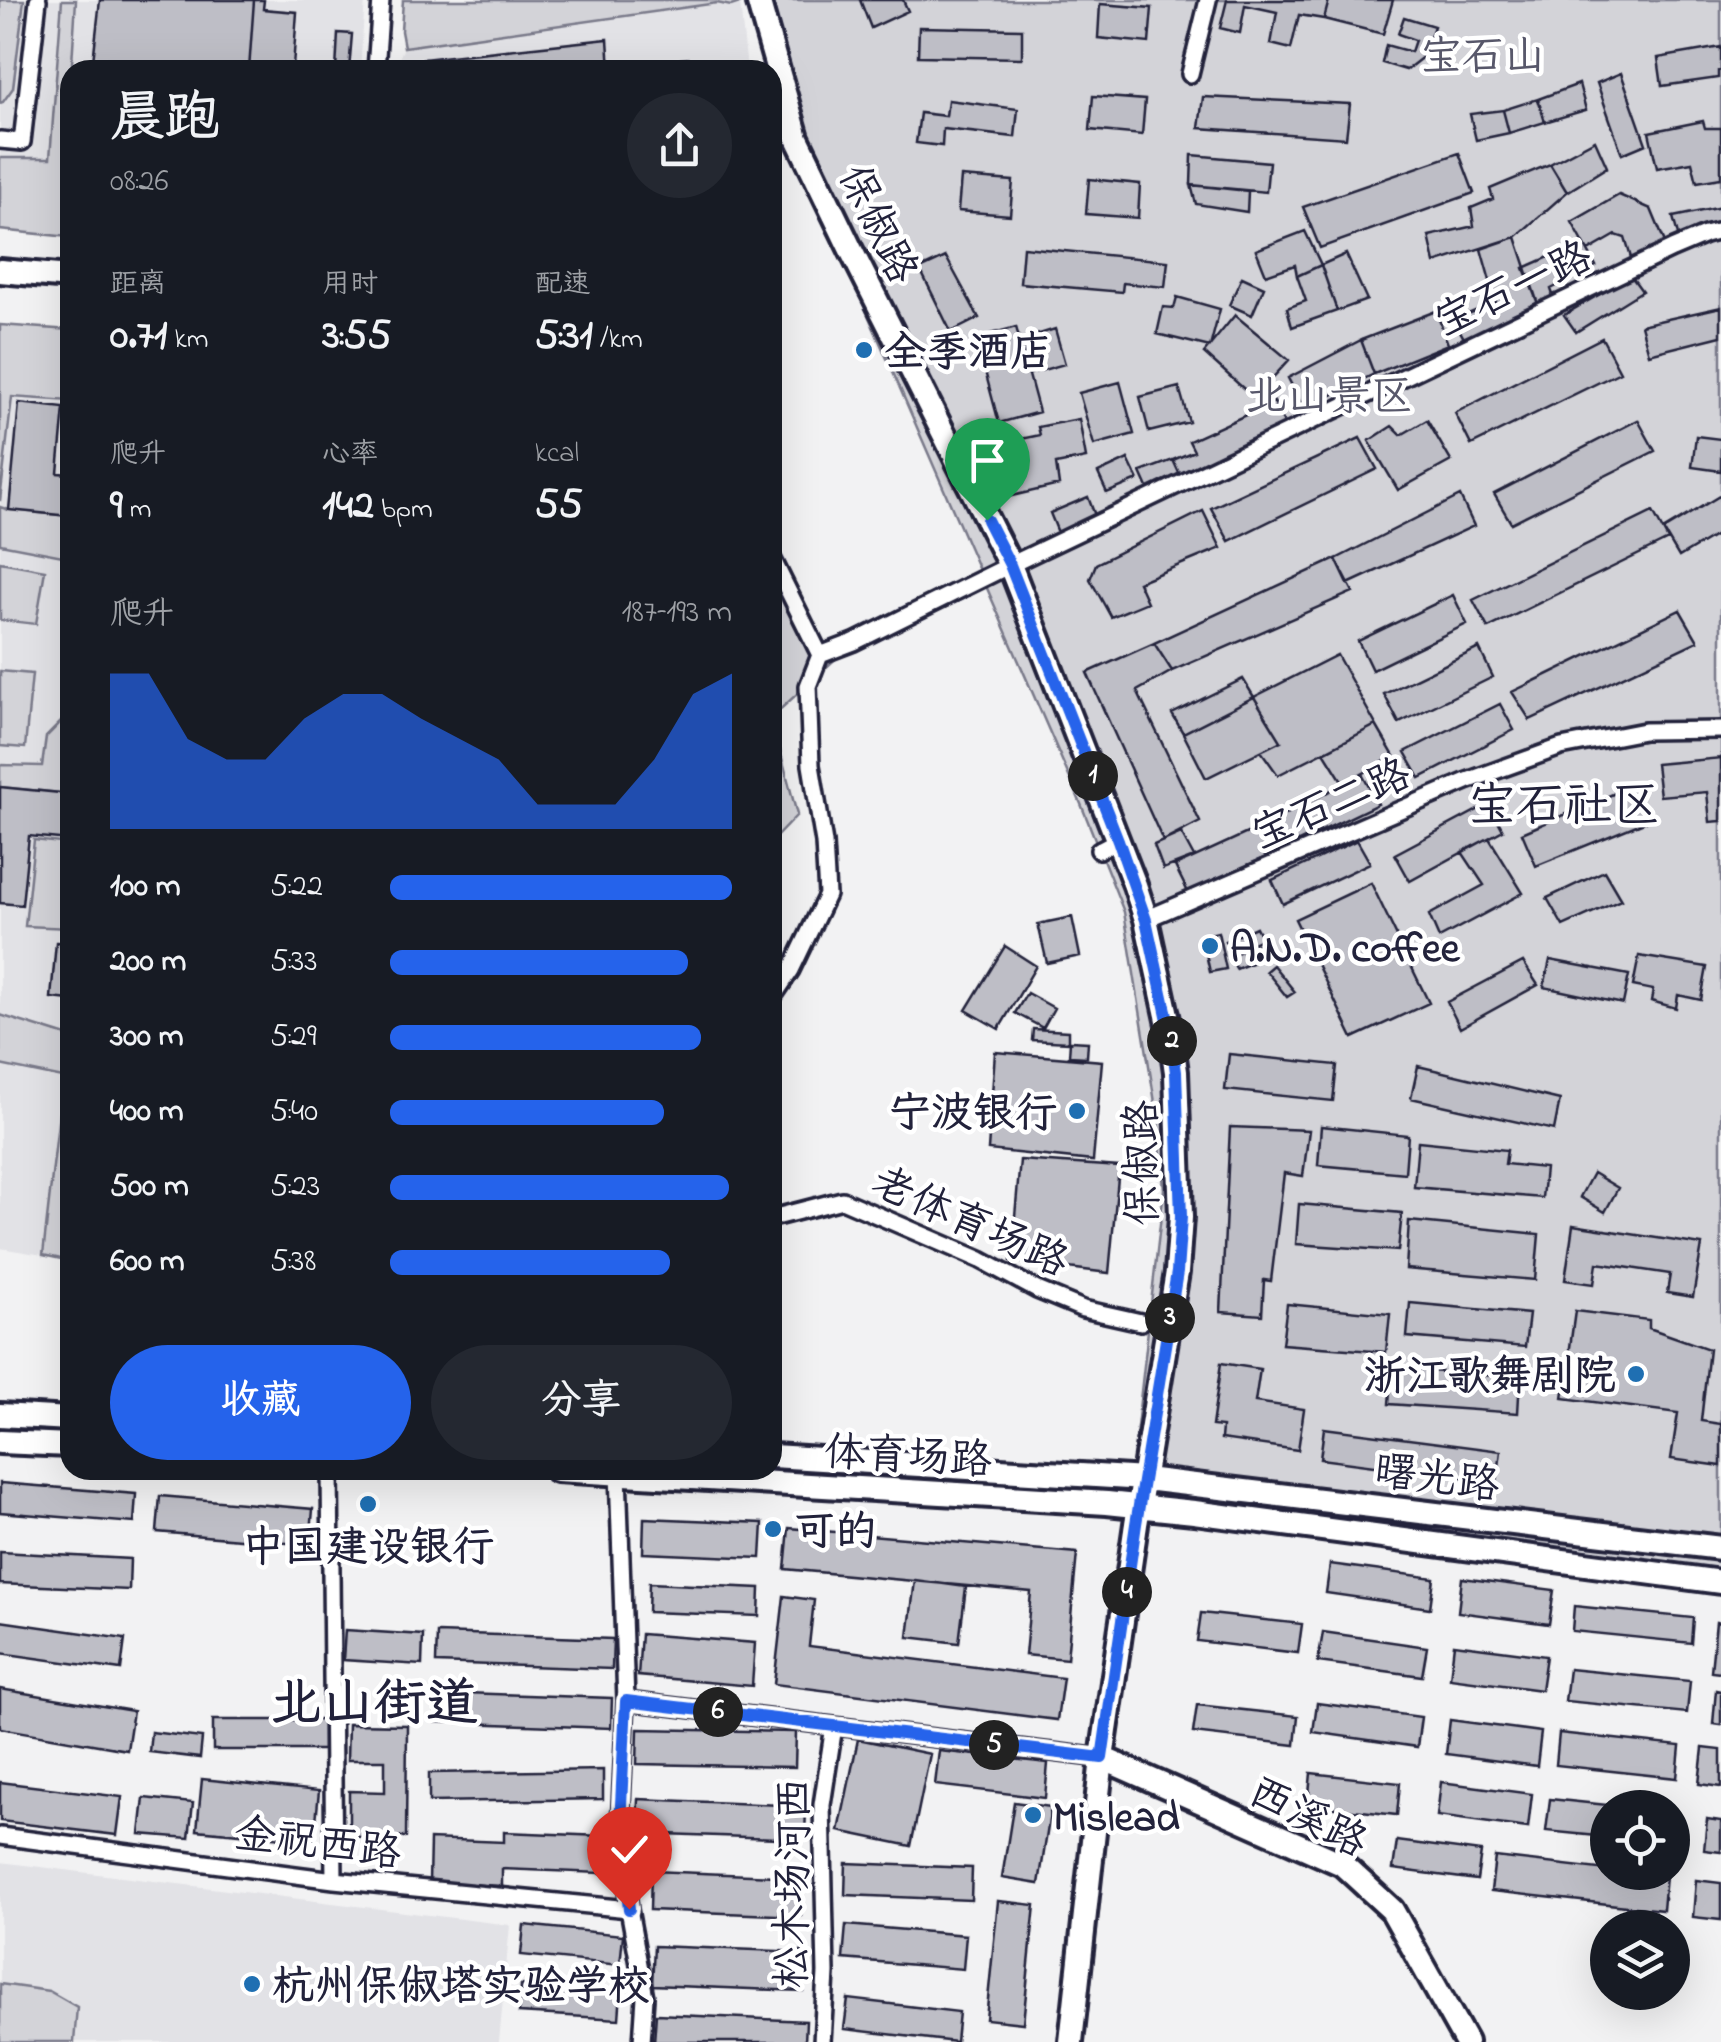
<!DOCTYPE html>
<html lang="zh">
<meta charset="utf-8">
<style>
body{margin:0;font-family:"Indie Flower","LXGW WenKai TC",sans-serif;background:#242831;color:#f1f3f6;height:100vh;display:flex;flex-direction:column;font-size:38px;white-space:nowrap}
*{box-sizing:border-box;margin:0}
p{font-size:32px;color:#9ea1a6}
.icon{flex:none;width:55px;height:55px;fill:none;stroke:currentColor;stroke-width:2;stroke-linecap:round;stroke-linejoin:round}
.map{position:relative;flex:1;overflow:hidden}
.details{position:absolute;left:60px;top:60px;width:722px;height:1420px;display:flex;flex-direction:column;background:#171b24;border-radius:30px;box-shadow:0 10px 40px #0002}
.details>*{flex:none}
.buttons{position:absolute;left:1590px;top:1790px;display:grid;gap:20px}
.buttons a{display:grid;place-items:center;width:100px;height:100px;border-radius:50%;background:#171b24;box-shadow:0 10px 40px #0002;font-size:50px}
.pin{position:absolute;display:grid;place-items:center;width:85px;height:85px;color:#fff;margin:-102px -42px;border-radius:50% 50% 50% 0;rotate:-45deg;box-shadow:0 0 10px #0007}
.pin .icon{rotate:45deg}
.km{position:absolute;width:50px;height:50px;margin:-25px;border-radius:50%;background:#222;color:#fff;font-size:28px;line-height:50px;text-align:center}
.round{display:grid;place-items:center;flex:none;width:105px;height:105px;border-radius:52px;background:#242831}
.overview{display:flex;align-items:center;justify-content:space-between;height:170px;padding:0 50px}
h1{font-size:55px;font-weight:800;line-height:75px}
.metrics{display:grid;grid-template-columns:repeat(3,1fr);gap:15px;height:170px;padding:10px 50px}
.metrics div{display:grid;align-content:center}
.metrics b{font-size:42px;font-weight:800}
.metrics small{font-size:28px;font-weight:400}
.metrics p{font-size:28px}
.chart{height:280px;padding:20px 50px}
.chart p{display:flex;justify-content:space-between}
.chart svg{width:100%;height:180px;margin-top:10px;fill:#2563eb;opacity:.7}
.primary-button{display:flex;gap:20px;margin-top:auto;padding:20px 50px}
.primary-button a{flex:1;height:115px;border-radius:60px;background:#2563eb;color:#fff;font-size:40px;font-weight:800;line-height:115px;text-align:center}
.primary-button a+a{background:#242831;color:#f1f3f6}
ul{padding:0 50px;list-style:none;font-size:32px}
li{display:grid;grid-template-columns:160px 120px 1fr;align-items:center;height:75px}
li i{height:25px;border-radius:12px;background:#2563eb}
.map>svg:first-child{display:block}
</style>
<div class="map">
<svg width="1721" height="2042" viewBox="0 0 1721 2042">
<rect width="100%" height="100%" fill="#f2f2f3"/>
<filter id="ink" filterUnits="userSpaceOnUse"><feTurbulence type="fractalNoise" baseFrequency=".01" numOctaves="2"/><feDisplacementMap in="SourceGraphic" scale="20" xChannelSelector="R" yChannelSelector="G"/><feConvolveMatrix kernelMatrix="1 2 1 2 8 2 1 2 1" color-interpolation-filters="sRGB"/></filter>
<g filter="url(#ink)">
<!-- built -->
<path fill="#e2e2e6" d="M0,0H365L360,70H70V217L0,218Z
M717,3L731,6L740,3L747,70H394L404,47Z
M0,396L70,401V844L34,841L25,925L70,928V1037L0,1015Z
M0,1065L63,1078L43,1255L0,1248Z
M0,1862L510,1925L499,2042H0Z"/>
<!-- green -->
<path fill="#d3d3d8" stroke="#7a7a8a" stroke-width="2.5" d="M0,0H24L13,88L3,102L0,103Z
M62,0H76L66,158L70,166V237L0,230V158H50Z
M403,0H739L740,3L731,6L717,3L404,47L401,31Z
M749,0H1721V1582L1130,1489L1164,1189L1158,1121L1124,912L1081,804L804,168Z
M0,325L70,330V401L12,397L0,501Z
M0,507L9,510L70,516V573L67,571L68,557L0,544Z
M772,558L820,654L854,642L773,716Z
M0,562L45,570L36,624L0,620Z
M0,671L32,674L25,748L0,746Z
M70,708V794L0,787V765L42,766L46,737L61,722Z
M772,719L797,815L773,840H772Z
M34,840L70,844V928L25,926Z
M0,1015L70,1037V1261L43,1255L63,1078L0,1065Z
M0,1984L49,1991L77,2007L74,2042H0Z"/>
<!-- building -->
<path fill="#bebec6" stroke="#22223b" stroke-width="2.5" d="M100,0H254L249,70H92Z
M254,0H264L263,9L297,12L293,67L260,64V70H249Z
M860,0H903L908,11L871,28Z
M1227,0H1329L1324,19L1299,15L1291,49L1271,44L1277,12L1245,5L1240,33L1220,28Z
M1329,0H1393L1383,34L1324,19Z
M1100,4L1152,8L1149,43L1098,38Z
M1404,17L1434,26L1424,56L1406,70L1382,63L1386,45L1411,52L1415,40L1398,34Z
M919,27L1022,29V58L918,56Z
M338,33L352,34L349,70H336Z
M608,39L610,70H414L413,60Z
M1721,47V70L1718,71V78L1662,86L1658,58Z
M689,58L699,70H610V67Z
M1621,73L1646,144L1622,154L1597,83Z
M1579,84L1586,110L1545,122L1538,99Z
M1093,96L1145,100L1142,135L1090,130Z
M1203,97L1350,104L1346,138L1199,128Z
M1538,99L1545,122L1509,133L1503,110Z
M948,100L1018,109L1015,137L943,129L942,146L916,143L920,113L946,116Z
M1503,110L1509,133L1476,140L1470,114Z
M1703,121L1705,128H1721V178L1697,182L1692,162L1657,168L1649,132Z
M1595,140L1607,167L1567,192L1550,164Z
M1459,153L1474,193L1320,248L1303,207Z
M1192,155L1269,162L1266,192L1191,185Z
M1550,164L1567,192L1516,237L1435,263L1429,236L1474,226L1471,208L1493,199L1490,189Z
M961,177L1013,181L1010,215L958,211Z
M1089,179L1140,184L1138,218L1086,214Z
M1191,185L1248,191L1247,212L1196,204Z
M1619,195L1651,209L1666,245L1632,261L1625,238L1616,235L1588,251L1572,222Z
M1721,207V226L1679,239L1673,217Z
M1305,231L1321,265L1297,276L1295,265L1266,275L1256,250Z
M1516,237L1538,304L1465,340L1454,320L1496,302L1481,249Z
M1583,242L1596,266L1551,289L1554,298L1538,304L1524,268Z
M1023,247L1168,261L1165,287L1123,283L1122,292L1020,283Z
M1346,254L1367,300L1337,311L1321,265Z
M946,257L979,318L951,332L920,269Z
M1321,265L1337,311L1292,327L1287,308L1306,301L1297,276Z
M1631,276L1642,291L1576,332L1564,315Z
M1242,277L1264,287L1252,315L1229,305Z
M1177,297L1220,309L1210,347L1157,334L1163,307L1174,308Z
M1721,307V336L1649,354L1641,325Z
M1436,311L1448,344L1374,374L1361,340Z
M1235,315L1289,360L1254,398L1204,353Z
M1016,327L1039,412L999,423L976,338Z
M1055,329L1065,364L1029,374L1020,340Z
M1602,338L1620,372L1471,445L1455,413Z
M1361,340L1374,374L1304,409L1288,378Z
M1120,382L1134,434L1094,445L1079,393Z
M1179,387L1189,422L1149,432L1140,397Z
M1274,402L1286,427L1180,475L1173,460L1194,451L1189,441Z
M19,403L64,408L58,473L70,474V516L9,510Z
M1079,419L1086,458L1056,464L1059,485L1012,496L1002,443L1040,435L1038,427Z
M1427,420L1451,461L1398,490L1369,441L1392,426L1401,435Z
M1638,420L1655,451L1511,523L1494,494Z
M1696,436L1721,439V471L1692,467Z
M1360,438L1377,469L1229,541L1211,508Z
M1128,459L1138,480L1107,493L1098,473Z
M1173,460L1180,475L1149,490L1141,472Z
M1721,495V532L1679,557L1663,530Z
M1460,496L1474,526L1348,584L1336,559Z
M1088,497L1096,518L1059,535L1050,513Z
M1203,511L1221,548L1138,582L1147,602L1111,617L1090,579L1096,564Z
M1653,512L1668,540L1488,628L1473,600Z
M1336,559L1353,592L1172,671L1154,643Z
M1453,595L1467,624L1372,670L1358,641Z
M1680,610L1698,641L1530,720L1512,692Z
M1154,643L1172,671L1137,691L1200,822L1163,841L1087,673Z
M1479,648L1493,677L1399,723L1384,694Z
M1337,655L1376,725L1278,775L1261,751L1281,741L1254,697Z
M1243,679L1254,697L1183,733L1172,714Z
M1254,697L1281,741L1206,778L1183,733Z
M1500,704L1514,730L1420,778L1405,752Z
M1376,725L1394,756L1344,784L1324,752Z
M1721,758V821L1710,822L1707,792L1660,796L1656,764Z
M1362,774L1378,804L1282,850L1269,823Z
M1634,785L1649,820L1536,866L1522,833Z
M0,787L70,794V840L29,836L22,905L0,903Z
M1489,804L1503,830L1410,881L1395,854Z
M1269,823L1282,850L1188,892L1175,866Z
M1181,833L1194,857L1163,869L1154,845Z
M1489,838L1523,893L1439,938L1429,915L1484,885L1462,852Z
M1357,840L1370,863L1283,904L1272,880Z
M1604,871L1621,900L1563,926L1547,898Z
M1371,883L1429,1003L1353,1038L1295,919Z
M1072,917L1080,956L1047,963L1038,924Z
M1256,927L1262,939L1230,953L1225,941Z
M1218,932L1226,969L1210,972L1202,936Z
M56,942L70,943V1000L51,998Z
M1264,942L1269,956L1236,969L1231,955Z
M1005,946L1036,966L999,1029L966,1010Z
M1639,956L1707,967L1701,1000L1678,995L1676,1008L1651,1001L1653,990L1633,986Z
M1550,960L1629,975L1623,1004L1544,987Z
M1523,962L1538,985L1460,1028L1447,1002Z
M1273,965L1295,992L1287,997L1266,971Z
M1027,993L1054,1008L1043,1028L1015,1013Z
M1033,1029L1068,1031V1042L1032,1040Z
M1070,1041L1088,1042L1087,1057L1069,1056Z
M995,1052L1102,1061L1093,1161L988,1150Z
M1229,1054L1337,1065L1333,1101L1225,1090Z
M1418,1066L1560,1100L1554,1130L1411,1098Z
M1321,1126L1408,1135L1405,1173L1318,1165Z
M1230,1127L1309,1130L1303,1176L1284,1173L1271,1281L1264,1280L1262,1315L1221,1312Z
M1418,1141L1507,1150L1505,1164L1545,1168L1542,1198L1414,1187Z
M1020,1160L1119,1167L1109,1273L1011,1261Z
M1593,1173L1618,1188L1605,1212L1580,1197Z
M1299,1204L1402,1213L1398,1251L1296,1244Z
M1409,1221L1539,1234L1535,1280L1406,1269Z
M1573,1225L1702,1245L1693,1297L1667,1293L1670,1274L1597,1263L1594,1284L1565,1280Z
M1410,1303L1529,1314L1525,1347L1407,1337Z
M1287,1304L1390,1314L1386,1352L1282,1344Z
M1575,1311L1649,1320V1328L1709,1349L1701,1421L1721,1424V1466L1671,1459L1678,1413L1563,1398Z
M1221,1363L1260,1369L1255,1402L1304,1409L1298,1450L1221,1439L1222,1427L1212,1426Z
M1392,1368L1520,1378L1518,1413L1389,1404Z
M1324,1428L1501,1451L1497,1482L1320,1459Z
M0,1483L136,1494L134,1523L0,1512Z
M160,1496L313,1509L310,1545L157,1532Z
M644,1518L763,1523L761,1558L643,1553Z
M789,1528L1077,1553L1067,1659L1025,1655L1031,1592L785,1569Z
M0,1552L130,1559L129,1590L0,1584Z
M1330,1564L1434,1578L1430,1608L1326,1593Z
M1462,1578L1554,1590L1549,1624L1458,1612Z
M915,1580L966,1587L959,1643L908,1637Z
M649,1583L760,1588L759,1616L648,1612Z
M784,1596L814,1600L809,1646L1063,1678L1057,1720L774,1684Z
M1574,1606L1693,1618L1691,1643L1572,1631Z
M1201,1613L1302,1624L1298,1653L1197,1641Z
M0,1621L125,1639L121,1670L0,1653Z
M1716,1622L1721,1623V1672L1711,1671Z
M345,1630L423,1635L422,1665L343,1660Z
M1323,1632L1427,1647L1422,1676L1318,1662Z
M437,1633L613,1639L612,1669L436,1663Z
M641,1634L755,1643L752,1686L638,1676Z
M1454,1644L1546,1656L1541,1690L1450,1678Z
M1569,1669L1690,1681L1687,1713L1565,1701Z
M0,1689L133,1711L127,1750L0,1728Z
M1716,1690L1721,1691V1725L1713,1724Z
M436,1692L612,1698L611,1728L435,1722Z
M1317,1703L1421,1717L1417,1747L1313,1732Z
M1197,1705L1298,1716L1295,1745L1193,1733Z
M213,1720H323V1750H213Z
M1450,1720L1541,1732L1537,1766L1446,1754Z
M348,1724L407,1725L406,1837H349V1791L385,1792V1760H347Z
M638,1729L796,1732L795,1767L637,1764Z
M151,1732L202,1738L200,1758L149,1752Z
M1559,1733L1680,1746L1677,1778L1556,1765Z
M858,1739L930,1754L911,1846L839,1831Z
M1703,1748L1721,1750V1787L1699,1784Z
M939,1751L1048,1763L1045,1798L935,1785Z
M603,1770V1799L429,1802V1773Z
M1311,1773L1400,1783L1397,1815L1308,1805Z
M202,1779L319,1791L314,1841L197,1830Z
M0,1782L122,1797L117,1835L0,1821Z
M1441,1782L1532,1794L1528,1828L1437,1816Z
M144,1798L193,1803L189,1838L140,1834Z
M638,1799L806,1806L805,1839L637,1833Z
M1550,1799L1636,1808H1608V1837L1546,1831Z
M1014,1802L1051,1807L1039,1884L1002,1878Z
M1707,1819L1721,1821V1852L1704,1850Z
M504,1832L602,1836L601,1873L502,1869V1886L429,1883L430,1839L504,1842Z
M1397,1841L1481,1852L1477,1880L1393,1869Z
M1495,1857L1608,1870V1872L1666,1876L1663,1910L1491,1891Z
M846,1863L972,1868L971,1900L845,1895Z
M651,1871L802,1877L801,1916L650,1910Z
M1696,1880L1721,1883V1920L1693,1917Z
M998,1901L1035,1905L1023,2023L986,2019Z
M524,1925L623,1935L620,1965L521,1955Z
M846,1925L966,1935L963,1969L843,1959Z
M654,1946L804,1952L803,1991L652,1985Z
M521,1985L621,1992L619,2019L519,2013Z
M848,1999L959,2012L956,2042L844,2029Z
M656,2014L806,2021L805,2042H654Z"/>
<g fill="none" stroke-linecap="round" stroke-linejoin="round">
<!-- street casing -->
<g stroke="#22223b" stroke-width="22">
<path id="street" d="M376,70L381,0
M1190,74L1208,0
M0,140L22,142L38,0
M772,558L820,655L854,642L1010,565L1672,249L1705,235L1721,231
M1099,850L1118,840
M1146,919L1467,781L1561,747L1644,731L1721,730
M772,998L791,970L827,895L824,843L811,765L808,686L820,655
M772,1218L842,1200L981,1260L1037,1290L1083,1309L1141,1322
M330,1470L334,1880
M618,1473L626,1701L620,1826L629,1909L645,1997L642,2042
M626,1701L1102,1758
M0,1836L334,1880L629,1909
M822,2042L826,1973L822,1805L834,1726"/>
</g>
<!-- secondary casing -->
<g stroke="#22223b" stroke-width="30">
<path id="secondary" d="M758,0L797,138L851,250L1010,565L1135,885L1146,919L1170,1029L1176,1072L1181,1217L1177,1272L1136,1524L1102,1758L1071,2042
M0,271L70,277
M0,1415L70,1419
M0,1442L70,1445
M772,1456L1145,1479L1721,1548
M557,1470L1107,1503L1194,1512L1721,1582
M1102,1758L1342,1864L1392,1910L1466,2042"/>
</g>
<!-- street -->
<use href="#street" stroke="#fff" stroke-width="15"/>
<!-- secondary -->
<use href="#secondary" stroke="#fff" stroke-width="22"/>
</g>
</g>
<g fill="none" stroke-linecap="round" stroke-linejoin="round" filter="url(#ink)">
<!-- route casing -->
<g stroke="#fff" stroke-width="20">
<path id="route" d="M629,1909L620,1826L626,1701L1102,1758L1136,1524L1177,1272L1181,1217L1176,1072L1170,1029L1146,920L1118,840L1010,565L987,520"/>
</g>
<!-- route -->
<use href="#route" stroke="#2563eb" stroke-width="12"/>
</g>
<!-- markers -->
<g fill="#1f6fb2" stroke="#fff" stroke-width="4">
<circle cx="864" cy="350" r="10"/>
<circle cx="1210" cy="946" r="10"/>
<circle cx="1077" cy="1111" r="10"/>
<circle cx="1636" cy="1374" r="10"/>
<circle cx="368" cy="1504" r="10"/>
<circle cx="773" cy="1529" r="10"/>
<circle cx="1033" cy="1815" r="10"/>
<circle cx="252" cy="1984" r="10"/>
</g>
<g text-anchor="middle" stroke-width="9" stroke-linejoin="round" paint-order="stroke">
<!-- park labels -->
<g font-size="42" fill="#57576a" stroke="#fff">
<text x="1483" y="69">宝石山</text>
<text x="1329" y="409">北山景区</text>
</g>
<!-- street labels -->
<g font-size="42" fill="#22223b" stroke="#fff">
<text transform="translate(880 223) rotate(64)" y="15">保俶路</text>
<text transform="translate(1512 287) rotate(-25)" y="15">宝石一路</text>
<text transform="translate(1330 802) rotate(-23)" y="15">宝石二路</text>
<text transform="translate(1140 1163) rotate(-91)" y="15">保俶路</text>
<text transform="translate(971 1220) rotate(24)" y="15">老体育场路</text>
<text transform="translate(908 1454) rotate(3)" y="15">体育场路</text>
<text transform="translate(1437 1476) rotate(7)" y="15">曙光路</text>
<text transform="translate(1309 1815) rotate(27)" y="15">西溪路</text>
<text transform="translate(318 1841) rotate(7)" y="15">金祝西路</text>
<text transform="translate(791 1883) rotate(-89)" y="15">松木场河西</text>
</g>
<!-- poi labels -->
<g font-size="42" font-weight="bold" fill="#22223b" stroke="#fff" text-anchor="start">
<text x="884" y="365">全季酒店</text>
<text x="1230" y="961">A.N.D. coffee</text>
<text x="1057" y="1126" text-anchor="end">宁波银行</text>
<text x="1616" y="1389" text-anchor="end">浙江歌舞剧院</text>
<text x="793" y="1544">可的</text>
<text x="368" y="1560" text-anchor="middle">中国建设银行</text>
<text x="1053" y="1830">Mislead</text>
<text x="272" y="1999">杭州保俶塔实验学校</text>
</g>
<!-- quarter labels -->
<g font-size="48" fill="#22223b" stroke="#fff">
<text x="1564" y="820">宝石社区</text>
</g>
<!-- district labels -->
<g font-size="52" font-weight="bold" fill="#22223b" stroke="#fff">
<text x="374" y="1719">北山街道</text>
</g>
</g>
</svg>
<div class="buttons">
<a><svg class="icon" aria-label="locate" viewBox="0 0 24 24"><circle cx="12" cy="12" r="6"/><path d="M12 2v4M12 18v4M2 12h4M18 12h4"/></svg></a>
<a><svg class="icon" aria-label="layers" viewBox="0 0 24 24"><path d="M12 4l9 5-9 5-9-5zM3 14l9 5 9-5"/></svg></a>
</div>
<div class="pin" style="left:987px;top:520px;background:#1e9e55"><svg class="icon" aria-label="arrive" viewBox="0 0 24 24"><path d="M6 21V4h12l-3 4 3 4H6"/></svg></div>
<div class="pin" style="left:629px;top:1909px;background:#d93025"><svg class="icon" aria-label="check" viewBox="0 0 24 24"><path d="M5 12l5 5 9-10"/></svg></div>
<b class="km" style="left:1093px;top:776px">1</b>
<b class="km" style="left:1172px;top:1041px">2</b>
<b class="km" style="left:1170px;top:1318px">3</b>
<b class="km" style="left:1127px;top:1592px">4</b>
<b class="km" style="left:994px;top:1745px">5</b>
<b class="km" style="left:718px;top:1712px">6</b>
<section class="details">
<div class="overview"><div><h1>晨跑</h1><p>08:26</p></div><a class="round"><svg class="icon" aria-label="share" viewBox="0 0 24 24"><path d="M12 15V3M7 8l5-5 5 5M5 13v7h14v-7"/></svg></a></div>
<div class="metrics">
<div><p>距离</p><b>0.71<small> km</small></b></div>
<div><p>用时</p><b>3:55</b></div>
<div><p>配速</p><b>5:31<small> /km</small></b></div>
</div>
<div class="metrics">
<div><p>爬升</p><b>9<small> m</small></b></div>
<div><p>心率</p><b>142<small> bpm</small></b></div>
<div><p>kcal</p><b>55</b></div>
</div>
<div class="chart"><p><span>爬升</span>187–193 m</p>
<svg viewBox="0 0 160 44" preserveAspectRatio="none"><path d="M0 44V6L10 6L20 22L30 27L40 27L50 17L60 11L70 11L80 17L90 22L100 27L110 38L120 38L130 38L140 27L150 11L160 6V44z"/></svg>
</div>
<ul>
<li><b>100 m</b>5:22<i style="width:100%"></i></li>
<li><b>200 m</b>5:33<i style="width:87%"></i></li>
<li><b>300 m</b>5:29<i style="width:91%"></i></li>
<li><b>400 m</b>5:40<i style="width:80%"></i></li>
<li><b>500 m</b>5:23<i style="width:99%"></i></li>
<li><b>600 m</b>5:38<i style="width:82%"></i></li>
</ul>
<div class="primary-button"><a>收藏</a><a>分享</a></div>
</section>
</div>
